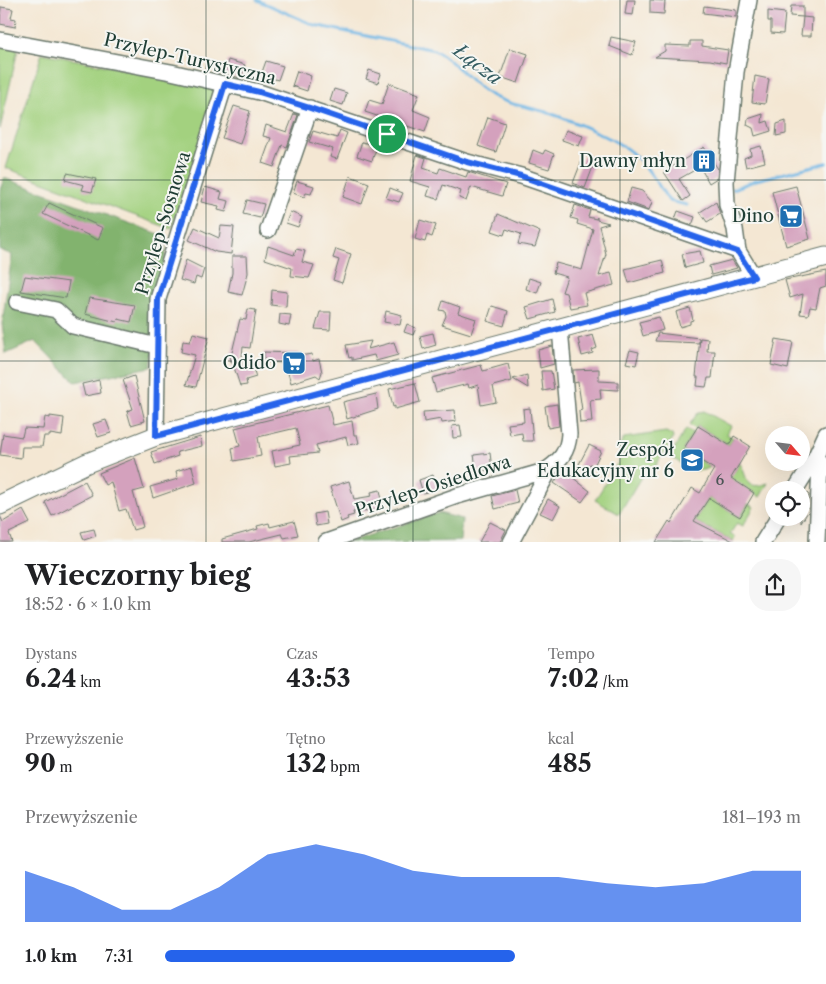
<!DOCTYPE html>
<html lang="pl">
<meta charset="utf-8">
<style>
body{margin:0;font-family:"Libre Caslon Text",serif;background:#f6f6f6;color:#202124;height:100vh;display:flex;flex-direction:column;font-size:19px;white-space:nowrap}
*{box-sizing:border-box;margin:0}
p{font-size:16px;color:#757577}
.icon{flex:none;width:28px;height:28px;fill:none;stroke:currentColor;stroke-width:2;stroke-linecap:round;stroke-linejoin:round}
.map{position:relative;height:542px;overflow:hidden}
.side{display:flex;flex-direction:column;background:#fff;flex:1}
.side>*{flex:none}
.needle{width:32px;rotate:118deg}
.controls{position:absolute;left:765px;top:426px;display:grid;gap:10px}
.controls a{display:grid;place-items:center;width:45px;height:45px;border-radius:50%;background:#fff;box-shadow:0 5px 20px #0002;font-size:25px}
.pin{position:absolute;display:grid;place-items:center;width:42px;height:42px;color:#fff;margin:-21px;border:2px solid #fff;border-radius:50%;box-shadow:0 1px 5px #0007}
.round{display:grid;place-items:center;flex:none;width:52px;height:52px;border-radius:20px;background:#f6f6f6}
.headline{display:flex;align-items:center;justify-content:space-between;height:85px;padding:0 25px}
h1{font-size:28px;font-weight:700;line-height:38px}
.stats{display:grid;grid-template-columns:repeat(3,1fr);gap:8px;height:85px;padding:5px 25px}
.stats div{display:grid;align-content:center}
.stats b{font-size:25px;font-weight:700}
.stats small{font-size:14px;font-weight:400}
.stats p{font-size:14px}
.chart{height:140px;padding:10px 25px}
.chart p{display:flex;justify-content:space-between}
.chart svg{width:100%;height:90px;margin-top:5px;fill:#2563eb;opacity:.7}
ul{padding:0 25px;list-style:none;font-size:16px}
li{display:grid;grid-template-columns:80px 60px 1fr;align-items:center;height:38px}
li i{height:12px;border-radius:6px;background:#2563eb}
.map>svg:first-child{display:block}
</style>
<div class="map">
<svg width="826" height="542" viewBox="0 0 826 542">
<rect width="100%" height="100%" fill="#f6f6f2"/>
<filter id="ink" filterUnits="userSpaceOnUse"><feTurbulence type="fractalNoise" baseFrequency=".02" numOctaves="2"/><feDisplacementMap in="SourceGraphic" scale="10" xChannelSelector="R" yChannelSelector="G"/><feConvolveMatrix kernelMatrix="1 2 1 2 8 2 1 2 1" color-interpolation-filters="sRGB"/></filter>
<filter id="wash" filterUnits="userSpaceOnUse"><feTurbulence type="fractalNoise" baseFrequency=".0096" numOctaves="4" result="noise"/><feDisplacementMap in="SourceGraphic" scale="20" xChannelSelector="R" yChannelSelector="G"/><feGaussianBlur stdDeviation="1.12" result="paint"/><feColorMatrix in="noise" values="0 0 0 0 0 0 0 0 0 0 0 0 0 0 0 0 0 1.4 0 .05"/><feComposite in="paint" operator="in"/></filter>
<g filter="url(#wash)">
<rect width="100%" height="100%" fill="#f4e7d3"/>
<!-- green -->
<path fill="#a3d17f" stroke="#61875a" d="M0,45L18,49L0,129Z
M42,53L217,88L171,229L6,168Z
M704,411L731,426L727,434L733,438L729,445L698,426L696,429L689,425L697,414Z
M686,429L693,433L683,450L711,467C695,476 683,465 670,456Z
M666,432L672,435L673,438L653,470L647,467L619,514L595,500L624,453L618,449L624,438Z
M740,463C748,475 743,492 768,483L760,497L723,474L735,471Z
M709,498L740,517L748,504L754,507L743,526L737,523L730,534L735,537L733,541L694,521Z"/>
<!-- forest -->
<path fill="#82b36e" stroke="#507851" d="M4,178L162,235L166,250L151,367L75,382L35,341L6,354L2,324L12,255L0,250V190Z
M439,513L462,519L460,541L348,542Z"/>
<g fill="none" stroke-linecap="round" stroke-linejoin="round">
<!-- stream -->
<path stroke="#6db5e4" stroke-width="3" d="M257,0L314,25L434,50C454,60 468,80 487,93C506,105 528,106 549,113C570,120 615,138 632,153C647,165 658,185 669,201L687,205
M733,189L756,180L826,163"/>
</g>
<g id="blocks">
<!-- building -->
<path fill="#d4a1bd" d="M627,0H635L633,15L625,14Z
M650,0L665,1L664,14L650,13Z
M704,6L736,10V17L703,13Z
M791,6H803V17L790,16Z
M1,7L13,9L11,18L16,19L15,27L0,24Z
M768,11L785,13L783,34L771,33V21H768Z
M803,17L812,18L811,36H801Z
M611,37L636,42L632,55L609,46Z
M690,41H702V46L728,50L726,63L710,60L655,57L665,51V45L690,46Z
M510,48L528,54L518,83L500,77Z
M228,60L245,65L241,78L224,74Z
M266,61L283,66L278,80L261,75Z
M369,70L381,74L378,83L366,79Z
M297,71L311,76L307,91L292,86Z
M755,76L769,79L765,104L752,102Z
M389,83L419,94L413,110L430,117L425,132L365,112L369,100L382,104Z
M334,89L347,93L343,105L330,101Z
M234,106L250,111L240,144L222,138Z
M294,114L298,115L287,147L282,145L274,167L262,163L271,138L263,136L266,125L287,132Z
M763,114L762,123L768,121L771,131L755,136L753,128L747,125L748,119Z
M488,117L505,123L496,152L478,146Z
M786,121V134L776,136L777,124Z
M340,130L347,133L337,159L330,157L333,149L309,142L313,131L337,138Z
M566,130L583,136L579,146L562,140Z
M362,142L377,146L372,161L357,156Z
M761,146L765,162L746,167L744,158L751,155L750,149Z
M704,147L718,169L717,178L709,183L700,167L679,179L690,196L683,201L664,172Z
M533,150L543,154L545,150L554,154L549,169L529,163Z
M417,155L426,158L423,168L438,173L440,168L466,177L468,172L506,184L502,196L471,187L466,201L459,198L461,191L443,185L438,199L427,196L430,187L410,181Z
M584,155L596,159L585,188L573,183Z
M67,173L96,179L92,192L82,190L84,185L65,180Z
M350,176L369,183L362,204L343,197Z
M297,181L314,186L311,194L306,193L304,197L293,193Z
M796,186L810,239L786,246L772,192Z
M205,187L222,192L220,199L229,201L226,212L218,210L219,206L201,202Z
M390,188L403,193L399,202L386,198Z
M631,188L642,191L652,202L649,210L627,202Z
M247,200L264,204L260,218L243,214Z
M716,202L720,214L707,222L700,212Z
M49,203L103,228L98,240L43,214Z
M575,205L590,210L588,217L596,219L597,217V220L609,223L599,226L606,254L599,276L611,273L614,285L584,293L587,305L570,308L566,293L562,292L567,277L553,273L556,263L582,270L593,229L577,224L578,220L571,218Z
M678,211L695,217L692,225L675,219Z
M290,212L302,217L298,227L286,223Z
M498,214L540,232L535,247L518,244L521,234L506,229L504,235L492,231Z
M420,220L436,225L432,237L427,235L425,242L415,239Z
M221,226L234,227L231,254L216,252L189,240L195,227L219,238Z
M268,246L294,255L296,249L305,251L302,262L314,265L309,278L291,276L292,268L265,259Z
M336,249L351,254L342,283L333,280L339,260L333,258Z
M700,251L703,263L685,268L682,254Z
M232,256H247L248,273L242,295L228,292L232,273Z
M186,260L204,269L201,279L196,277L194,284L180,280Z
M662,260L665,273L629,283L625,269Z
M732,260L737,268L711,275L709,266Z
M826,272V286L820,288L816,308L810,307L808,315L800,314L803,294L790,298L785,280Z
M25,276L69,282L66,298L21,291Z
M529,278L541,282L537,293L526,289Z
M272,290L287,292L286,307L271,305Z
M89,298L135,305L131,322L118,319L117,322L85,314Z
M552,299L555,312L530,319L526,307Z
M443,301L460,307L458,313L476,319L471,334L442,325L446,316L445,311L440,310Z
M492,306L508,311L504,326L487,321Z
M690,308L693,320L690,321V324L680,327L676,312Z
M248,309L256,310L250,348L243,347L241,367L252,365L256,377L246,380L247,385L240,386L232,361H230L240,319L246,320Z
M386,311L402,315L400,325L384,322Z
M320,312H331L330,330L315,329Z
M280,314L291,315L289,326L279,324Z
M659,317L663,330L643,336L639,322Z
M407,324L416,328L413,335L404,332Z
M193,333L209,337L196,387L186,385L195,355L181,352L183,341L190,342Z
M433,333L436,345L423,349L420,336Z
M658,333L699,338V343L655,341Z
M593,335L597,348L592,350L593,353L582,356L578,339Z
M700,338L708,339L707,351H715L712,378H708L706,387L697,386L698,377H696Z
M776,339L793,342L788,369L771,365Z
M371,341L368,349L394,342L398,355L376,361L374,355L352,360V357L349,358L346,345Z
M552,346L554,364L540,368L538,350Z
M630,350L639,352L636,365L626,363Z
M264,352L298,353L299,356L312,354L313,361L319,359L322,372L320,378L316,375L291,383L285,363L264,362Z
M508,364L512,381L493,386L496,402L481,405L478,385L469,388L468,384L436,392L432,378L481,365L483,371Z
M599,369V381L618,382V390L600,389L601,399L590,400L592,422L580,423L579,411L582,410L578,382L574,383L573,370Z
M541,371H551L554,389L543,391Z
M527,375L528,388L513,379Z
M134,376L145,421L131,425L127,411L133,409L123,380Z
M99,380L101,393L85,396L82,384Z
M415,383L420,402L395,409V406L393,407L389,389Z
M376,394L378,409L347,419L343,402Z
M557,404L559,426L548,428L545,406Z
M328,405L333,425L352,421L354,435H357L359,443L348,445L346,437L316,445L318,453L290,456L291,463L275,466L272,451L300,445L296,428L258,437L261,456L234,461L232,448L240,446L235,428Z
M530,408L533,441H523L522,433L510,435L508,424L524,422L523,409Z
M455,410L456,421L442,423L441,419L424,422L423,412Z
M50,416L64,418L62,436L50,434V436H44L42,447H22L21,458L0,455L3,434L22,437L24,428L43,429L45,417L50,418Z
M106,420L111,433L98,437L93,424Z
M460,425L462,437L453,438L452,426Z
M698,426L729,445L734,436L750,446L731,478L754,493L740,517L709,498L694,521L735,542H656L669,521L671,523L692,488L700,493L714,469L683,450Z
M200,437L202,446L177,452L178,456L155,464L151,452Z
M589,445L601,451L594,466L590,464L587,470L578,466Z
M490,453L492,469L477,472L474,455Z
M135,458L144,489L133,492L143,527L133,530L126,509L119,511L111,482L105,485L99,473Z
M192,466L196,483L153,498L150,487L178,479L176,471Z
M563,470L590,491L582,502L554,483Z
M433,475L438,489L423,493L419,480Z
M85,481L92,495L52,516L45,502Z
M349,481L354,499L372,496L371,492L380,490L383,505L379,506L380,509L353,512L354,515L347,517L348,519L341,522L330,487Z
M515,490L518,503L495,509L492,496Z
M806,492L809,495L807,506L809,510L801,523V500Z
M548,499L560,506L553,519L540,513Z
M23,510L30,523L9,533L12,542H0V516L3,522Z
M325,512L327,524L316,526L314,514Z
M294,521L298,535L284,538L282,534L249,542H222V539L258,529L257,526L269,523L270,527Z
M490,522L506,530L500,542H479Z
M94,529L96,536L84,540L81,532Z"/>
</g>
</g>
<g filter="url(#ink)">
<use href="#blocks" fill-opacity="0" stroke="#6a786c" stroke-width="1"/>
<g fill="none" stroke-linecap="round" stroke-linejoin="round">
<!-- minor casing -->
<g stroke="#6a786c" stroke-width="18">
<path id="minor" d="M749,0L736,72L726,182L727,205L735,229L738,251L754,277
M0,40L171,72L259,92L467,162L521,176L738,251
M268,230L310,108
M17,302L56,310L73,326L157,346
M156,436L158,299L225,84
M815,458L820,462L817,542
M795,490L815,458L826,434
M326,542L457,496L545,471C560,461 568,452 569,434L560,328
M511,542L551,467
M763,542L778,518"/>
</g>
<!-- major casing -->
<g stroke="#6a786c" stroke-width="21">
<path id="major" d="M0,505L87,463L156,436L826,257"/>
</g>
<!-- minor -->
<use href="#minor" stroke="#fff" stroke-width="15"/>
<!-- major -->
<use href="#major" stroke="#fff" stroke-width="19"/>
</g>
</g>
<g fill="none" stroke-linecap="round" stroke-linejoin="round" filter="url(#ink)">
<!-- route casing -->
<g stroke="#fff" stroke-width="10">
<path id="route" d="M225,84L259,92L310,108L467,162L521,176L738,252L754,277L156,436L158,299Z"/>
</g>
<!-- route -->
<use href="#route" stroke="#2563eb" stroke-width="6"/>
</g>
<!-- grid -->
<path fill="none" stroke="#1f3d34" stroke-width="1" stroke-opacity="0.55" d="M206,0V542M413,0V542M620,0V542M0,180H826M0,361H826"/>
<!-- icons -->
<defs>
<g id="building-square" transform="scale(1.25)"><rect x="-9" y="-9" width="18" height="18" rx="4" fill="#1f6fb2" stroke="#f6f6f2"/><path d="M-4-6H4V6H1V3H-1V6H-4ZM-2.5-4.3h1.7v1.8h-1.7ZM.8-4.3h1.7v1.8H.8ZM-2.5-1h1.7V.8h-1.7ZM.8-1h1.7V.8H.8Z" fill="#fff"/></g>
<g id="supermarket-square" transform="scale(1.25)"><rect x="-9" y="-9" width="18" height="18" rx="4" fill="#1f6fb2" stroke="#f6f6f2"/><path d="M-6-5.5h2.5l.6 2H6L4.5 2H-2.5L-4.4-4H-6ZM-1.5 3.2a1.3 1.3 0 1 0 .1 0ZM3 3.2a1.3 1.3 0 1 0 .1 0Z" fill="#fff"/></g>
<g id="school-square" transform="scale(1.25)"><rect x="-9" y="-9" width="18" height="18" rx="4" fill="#1f6fb2" stroke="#f6f6f2"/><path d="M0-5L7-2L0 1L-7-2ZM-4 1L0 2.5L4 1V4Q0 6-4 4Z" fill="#fff"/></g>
</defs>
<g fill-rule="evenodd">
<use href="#building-square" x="704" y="161"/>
<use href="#supermarket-square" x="791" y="216"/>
<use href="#supermarket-square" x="294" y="363"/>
<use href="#school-square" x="692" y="460"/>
</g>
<g text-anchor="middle" stroke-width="4" stroke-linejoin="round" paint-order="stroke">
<!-- number labels -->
<g font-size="15" fill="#4c5656">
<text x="720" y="485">6</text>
</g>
<!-- street labels -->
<g font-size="18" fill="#1f3d34" stroke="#f6f6f2">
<text transform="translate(190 59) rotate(13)" y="6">Przylep-Turystyczna</text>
<text transform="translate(163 223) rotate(-73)" y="6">Przylep-Sosnowa</text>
<text transform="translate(433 486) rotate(-18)" y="6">Przylep-Osiedlowa</text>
</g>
<!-- poi labels -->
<g font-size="18" fill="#1f3d34" stroke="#f6f6f2" text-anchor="end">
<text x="686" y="167">Dawny młyn</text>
<text x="774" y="222">Dino</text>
<text x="276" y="369">Odido</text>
<text x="674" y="456">Zespół<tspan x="674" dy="21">Edukacyjny nr 6</tspan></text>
</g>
<!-- water labels -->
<g font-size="19" font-style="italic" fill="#325b60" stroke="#f6f6f2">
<text transform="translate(478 64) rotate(37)" y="7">Łącza</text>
</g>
</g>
</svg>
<div class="controls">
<a><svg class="needle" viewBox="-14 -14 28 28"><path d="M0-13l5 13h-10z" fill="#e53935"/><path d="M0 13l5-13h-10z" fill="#757577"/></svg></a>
<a><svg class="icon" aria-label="locate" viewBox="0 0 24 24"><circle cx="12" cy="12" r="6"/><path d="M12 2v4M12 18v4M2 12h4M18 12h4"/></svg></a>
</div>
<div class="pin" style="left:387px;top:134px;background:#1e9e55"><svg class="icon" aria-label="arrive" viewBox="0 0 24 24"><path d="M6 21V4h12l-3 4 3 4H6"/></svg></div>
</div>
<section class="side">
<div class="headline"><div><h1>Wieczorny bieg</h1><p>18:52 · 6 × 1.0 km</p></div><a class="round"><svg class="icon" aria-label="share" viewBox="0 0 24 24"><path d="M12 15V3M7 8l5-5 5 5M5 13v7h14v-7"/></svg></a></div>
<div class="stats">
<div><p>Dystans</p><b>6.24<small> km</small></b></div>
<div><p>Czas</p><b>43:53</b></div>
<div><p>Tempo</p><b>7:02<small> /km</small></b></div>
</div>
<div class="stats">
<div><p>Przewyższenie</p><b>90<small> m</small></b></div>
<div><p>Tętno</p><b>132<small> bpm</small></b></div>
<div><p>kcal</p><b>485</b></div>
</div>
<div class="chart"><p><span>Przewyższenie</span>181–193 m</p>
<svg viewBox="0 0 160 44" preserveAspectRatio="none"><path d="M0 44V19L10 27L20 38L30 38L40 27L50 11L60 6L70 11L80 19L90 22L100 22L110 22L120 25L130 27L140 25L150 19L160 19V44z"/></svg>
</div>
<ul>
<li><b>1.0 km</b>7:31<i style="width:55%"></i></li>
</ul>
</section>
